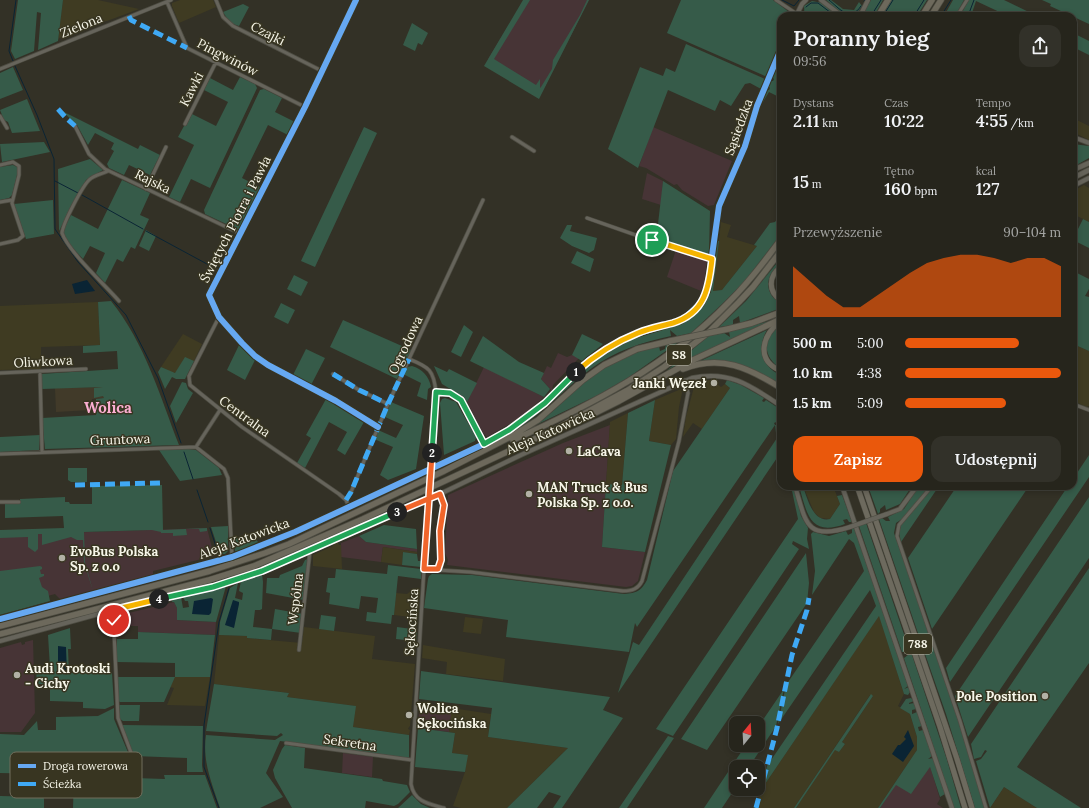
<!DOCTYPE html>
<html lang="pl">
<meta charset="utf-8">
<style>
body{margin:0;font-family:Lora,serif;background:#323129;color:#f1f3f6;height:100vh;display:flex;flex-direction:column;font-size:15px;white-space:nowrap}
*{box-sizing:border-box;margin:0}
p{font-size:13px;color:#a4a5a3}
.icon{flex:none;width:22px;height:22px;fill:none;stroke:currentColor;stroke-width:2;stroke-linecap:round;stroke-linejoin:round}
.map{position:relative;flex:1;overflow:hidden}
.side{position:absolute;left:777px;top:12px;width:300px;height:478px;display:flex;flex-direction:column;background:#26251c;border-radius:12px;box-shadow:0 2px 6px #0003,0 0 0 1px #42423b}
.side>*{flex:none}
.needle{width:26px;rotate:18deg}
.tools{position:absolute;left:729px;top:716px;display:grid;gap:8px}
.tools a{display:grid;place-items:center;width:36px;height:36px;border-radius:8px;background:#26251c;box-shadow:0 2px 6px #0003,0 0 0 1px #42423b;font-size:20px}
.pin{position:absolute;display:grid;place-items:center;width:34px;height:34px;color:#fff;margin:-17px;border:2px solid #fff;border-radius:50%;box-shadow:0 1px 4px #0007}
.km{position:absolute;width:20px;height:20px;margin:-10px;border-radius:50%;background:#222;color:#fff;font-size:11px;line-height:20px;text-align:center}
.round{display:grid;place-items:center;flex:none;width:42px;height:42px;border-radius:12px;background:#323129}
.head{display:flex;align-items:center;justify-content:space-between;height:68px;padding:0 16px}
h1{font-size:22px;font-weight:600;line-height:30px}
.metrics{display:grid;grid-template-columns:repeat(3,1fr);gap:6px;height:68px;padding:4px 16px}
.metrics div{display:grid;align-content:center}
.metrics b{font-size:17px;font-weight:600}
.metrics small{font-size:11px;font-weight:400}
.metrics p{font-size:11px}
.chart{height:112px;padding:8px 16px}
.chart p{display:flex;justify-content:space-between}
.chart svg{width:100%;height:72px;margin-top:4px;fill:#ea580c;opacity:.7}
.button{display:flex;gap:8px;margin-top:auto;padding:8px 16px}
.button a{flex:1;height:46px;border-radius:12px;background:#ea580c;color:#fff;font-size:16px;font-weight:600;line-height:46px;text-align:center}
.button a+a{background:#323129;color:#f1f3f6}
ul{padding:0 16px;list-style:none;font-size:13px}
li{display:grid;grid-template-columns:64px 48px 1fr;align-items:center;height:30px}
li i{height:10px;border-radius:5px;background:#ea580c}
.map>svg:first-child{display:block}
</style>
<div class="map">
<svg width="1089" height="808" viewBox="0 0 1089 808">
<rect width="100%" height="100%" fill="#333126"/>
<!-- commercial -->
<path fill="#473436" d="M524,0H589L540,96L488,59Z
M653,127L732,161L714,205L708,206L682,190L677,184L674,185L646,168L639,166Z
M647,173L663,181L661,205L642,199Z
M676,250L707,261L704,284L701,291L667,277Z
M558,353L567,357L572,355L579,358L553,385L552,391L541,379L547,366L551,368Z
M484,367L544,397L520,418L487,437L483,433L467,402Z
M610,425L602,547L645,552L638,581L632,586L626,587L447,565L448,560L445,553L448,495L563,443Z
M207,528L214,556L153,571V576L140,578L60,599L55,594L44,597L0,574V535Z
M359,536L366,542L417,549V552L383,547L381,562L341,557V543Z
M174,602L177,608V620L216,622L215,635L138,632V626H120V615Z
M33,640L35,713L21,732H0V648L21,642L22,645L25,644V642Z
M422,704L452,708L449,732L418,728L419,709Z
M343,753L373,757L372,777L342,773Z
M930,766L940,799L937,804L943,808H880L896,784L911,793Z"/>
<!-- built -->
<path fill="#3f3b22" d="M63,0H98L139,9L107,21L94,23L93,27L59,38L58,41Z
M180,0H213L216,7L179,23L172,6V3Z
M1073,118L1089,126V140L1073,132Z
M1084,185L1089,188V222L1073,214V191Z
M721,222L731,225L727,237L757,246L722,290L713,291Z
M98,302L100,345L41,347V369L0,370V306Z
M183,334L202,344L194,361L175,373L170,372L161,367Z
M1073,344L1089,351V406L1087,407L1073,401Z
M709,380L713,381L721,387L725,384L730,388L702,429L693,423L683,437L686,417L695,383Z
M681,389L682,393L679,407L676,439L671,445L649,441L655,400Z
M628,413L622,485L606,484L610,422Z
M803,486H833L840,504L830,519L820,518L814,512Z
M338,542L339,545H341L342,569L313,566V555L333,546L334,543Z
M383,547L417,552V554L403,552L402,565L381,562Z
M413,589L420,590L418,618L394,615L396,593L407,594Z
M879,615L904,694L898,706L910,714L917,737V750L878,808H796L835,749L839,752L845,744L842,742L873,696L870,695L794,808H757L761,790Z
M465,617L483,619L481,634L463,632Z
M304,627L375,636L372,659L415,664L410,726L409,727L408,729L410,730L409,735L353,727L355,706L287,697L289,693L214,684L219,635L247,636V638L302,643Z
M423,645L505,659L503,681L446,674L447,662L422,658Z
M175,677H210L205,706L167,705L174,688L170,687Z
M452,708L491,714L488,737L568,748L507,808H461L453,806L465,772L467,755L452,753L455,733L449,732Z
M1004,787L1037,808H990Z"/>
<!-- education -->
<path fill="#413a29" d="M103,387L104,398L92,399L91,410L56,412L55,388Z"/>
<!-- green -->
<path fill="#365b49" d="M18,0H63L58,41L38,50L41,13L37,12L34,51L15,59L11,51Z
M523,0H530L494,59L536,85L540,79V88L541,87L552,69L553,60L580,15L587,0H589L539,99L484,66Z
M681,0H773L789,12L792,16H781V42L767,75L765,76L667,33Z
M826,0H831L843,9L854,10L859,2L862,6C851,26 838,9 826,0Z
M871,0H883L874,16H861Z
M891,0H927L917,16H881Z
M953,0H964L955,16H944Z
M969,0H1004L1037,16H1008L976,1L971,16H960Z
M1042,0H1089V24L1050,6L1051,4Z
M812,1L822,3L838,16H808C802,13 805,12 804,6Z
M243,4L249,7L239,26L230,23L223,12Z
M412,23L428,33L422,45L418,43L415,51L403,45Z
M1073,33L1089,41V55L1073,47Z
M686,44L765,79L761,89L750,83L745,84L731,106L720,100L715,111L668,90L638,168L608,149L640,67L663,76L666,68L675,72Z
M778,60H781L779,65L781,67V98L769,92L763,102L761,101L766,90H769L770,88L768,86L770,81H773L774,79L771,76Z
M13,67L23,90L0,99V73Z
M240,77L255,84L257,88L210,188L191,179L180,202L169,197L194,145L178,137L184,126H186L192,114L216,126L228,102L204,90L210,78L233,90Z
M264,89L282,98L275,112L295,122L288,135L268,125L242,178L262,188L241,229L239,230L205,214L204,210L260,90Z
M27,99L40,131L12,133L8,122L4,120L0,110Z
M62,111L138,149L140,145L160,155L150,175L129,165L124,175L109,168L107,164L114,151L111,149L114,143L95,133L88,145L77,125Z
M364,127L377,133L315,267L301,261Z
M44,142L50,152L2,162L0,144Z
M1073,144L1089,146V158L1073,167Z
M90,159L103,170L86,180L59,231L58,169Z
M13,165L17,167L18,171L12,195L9,198L0,200V167Z
M122,180L150,193L140,215L149,219L135,249L131,247L123,262L117,259L105,283L96,273L105,253L90,246L83,259C76,251 66,242 63,231L71,215L98,229Z
M663,181L710,211L709,255L707,257L656,241Z
M53,200L54,234L26,239L14,204Z
M781,213V234L744,282L722,304L691,333L677,336L670,330L671,336C642,342 615,351 592,368C566,387 545,411 518,429L517,426C528,419 539,412 548,402C570,381 590,358 618,344C643,331 684,329 702,305C716,286 711,263 716,241H719L713,291L722,290L757,246L754,245L770,223L775,222Z
M1083,219L1089,222V248L1073,240V227L1078,229Z
M567,225H572L570,231L597,238L594,250L589,253L572,246L560,238Z
M146,230L156,236L149,251L139,246Z
M577,251L594,259L590,272L571,263Z
M781,258V265C764,274 764,295 781,303V308L740,323L739,316L733,320V325L719,327L746,301Z
M1073,271L1089,279V289L1085,296L1089,297V351L1073,344V290L1075,289V285L1073,284Z
M294,275L308,282L301,296L287,289Z
M111,301C145,343 160,396 179,445L45,449L42,418L96,415V399L104,398L103,396L94,398V388L103,387L42,389L41,374L118,369L117,351L83,353V346L100,345L98,302Z
M281,303L295,310L288,324L274,317Z
M343,320L411,350L397,379L330,347Z
M773,320L678,364L666,371L709,336L724,333L730,337L729,332Z
M464,325L473,332L461,357L451,352Z
M781,325V369C762,356 762,338 781,325Z
M767,330C757,347 761,367 781,375V385C753,369 732,356 698,362Z
M582,334L603,344L582,361L572,355Z
M483,336L519,362L544,373L541,379L550,389L544,397L470,361Z
M680,341L629,377L598,395L536,425C558,409 575,388 597,373C616,360 637,351 659,346L660,351L665,349L666,344Z
M240,343L255,360L245,380L227,370Z
M306,349L325,358L310,387L293,377V375Z
M185,357L194,361L185,379H176L172,377L165,389L158,372L161,367L175,373Z
M412,366C422,369 429,376 431,387L428,389L427,400L417,396L421,383L403,374L407,367Z
M434,366L447,372L449,369L477,383L467,402L464,397L442,384Z
M727,380L741,385L764,398L762,401L764,402L766,400L780,409L781,415L779,421L774,423L775,425H778V432L776,433L775,425L637,627L635,623L629,652L506,637L508,620L424,608L428,579L429,576L432,574L472,575L624,594C637,593 641,591 647,580L673,471L730,388L725,384Z
M182,382L186,383L188,389L193,393L176,423L170,406Z
M445,398L456,402L476,437L475,441L444,455L440,403L442,399Z
M326,399L364,422L345,455L337,450L347,432L329,422L305,468L297,463L311,438L306,435Z
M655,400L649,441L671,445L645,552L602,547L606,484L622,485L628,413Z
M391,402L424,416L416,469L388,480L380,475L393,447L374,439L378,430L396,438L403,425L385,417Z
M777,434H779L781,440V452L618,693L633,642L639,645L777,438Z
M40,435L39,450L0,452V437Z
M181,448L196,450L219,468L222,475L180,481L159,450Z
M1089,455V477L950,682L946,668L1068,486H1073V479Z
M68,468H87V482H71L68,480Z
M162,485L163,530L207,528V531L200,532L199,529H186L187,535L173,536V533H161V532L152,530L84,532L85,562L93,591L84,562L83,540H77L71,537L42,545V534H38V549L35,552L28,547V537L0,538V530L64,528L63,516L5,518V504L20,503V499L65,497V502H69L70,504H92V486Z
M791,486H794L801,516L808,528L807,539L809,549L793,541L792,544L799,549L673,736L656,729L798,519Z
M799,486H803C807,498 813,523 830,519L840,504L837,496L842,495L852,522H849L847,519L843,520L845,524C810,537 807,514 799,486Z
M868,486H912L900,504L886,510L885,505L880,509V512L878,514Z
M919,486H930L902,519L896,523L894,533L932,640L930,645L924,646L922,645L879,519L882,518L886,521H890L888,517L904,509Z
M934,486H939L901,542L899,533L901,525Z
M957,486H1029L932,629L908,558Z
M1089,497V558L968,737L955,696Z
M866,523L909,649L907,652H902L859,526Z
M384,525L416,529L417,549L366,542L359,536Z
M228,526V551L225,554H220L211,527Z
M854,528L908,686L904,689L909,687L910,692L908,695L904,694L879,616L761,790L767,766L876,606L870,590L778,724L786,685L864,571L854,543L849,539L812,595L815,571L811,534L813,532L829,536L846,531L848,535L852,533V529Z
M233,538H255L258,542L238,551H235Z
M403,552L417,554L418,561H421V567L402,565Z
M806,553L809,583L807,603L707,750L681,739Z
M308,559L304,600L266,593L267,578H279L280,575L302,566L305,560Z
M388,565L421,569V579L398,576L394,615H392L391,624L366,621L367,612L376,613L378,598L361,596L359,609L329,604L330,593L326,592L328,578H335L336,569L387,574Z
M40,566L42,567V569L40,570L41,574H44V576L39,578L42,587L48,591L50,601L0,615V571Z
M1089,568V663L1017,767L1081,808H1037L1004,787L990,808L976,761L981,759L987,751L985,750L981,757L974,759L971,744Z
M262,574L263,582L262,609L260,610H255L253,627L272,629L275,609L303,614L301,633L272,629L271,640L247,638V636L219,635L220,622L230,588L238,583L235,598L242,600L243,593L239,591L241,581Z
M226,586L216,622L177,620V608L174,602H172L173,599L181,597L183,608L189,607L188,601H185L183,597Z
M321,615L336,617L334,631L319,629Z
M397,627L412,629L417,633L416,641L396,639Z
M70,628L71,649H68L69,673H112L114,705L105,709L83,708V702L50,701V684H37L36,668H50L48,635Z
M138,632L215,635L210,677H175L164,702H120L118,701L117,677H175V663L117,662V639H138Z
M931,647H934L969,751L985,808H975L946,714L924,651Z
M908,655H912L947,760L961,808H954L904,658Z
M421,671L610,697L603,710L623,718L562,808H553L561,796L549,792L537,808H507L568,748L488,737L492,708L419,699Z
M214,684L289,693L287,697L356,706L353,727L409,735V758L280,741L266,773L283,797L260,808H220C212,784 202,761 206,735L275,740L283,735L281,733L277,736L206,731Z
M784,689L776,726L749,767H737L733,764L746,745H758V727Z
M871,694L873,696L842,742L845,744L839,752L835,750L796,808H794Z
M911,698L914,701L909,703V704L914,703L916,709L912,710V714L917,712L922,726L918,727L919,731L923,730L932,756L928,759L933,758L945,794L940,797L930,767L911,794L896,785L880,808H878L917,750V737L910,714L900,708L906,699Z
M119,705H140L139,721H123L120,719Z
M114,708V719L138,776L0,773V734L24,735L37,721L38,730H56V717L98,716Z
M122,725L203,726L202,765L203,772H187V758L134,756Z
M418,728L455,733L452,753L468,755L465,772L415,767Z
M668,736L674,738L627,808H619Z
M285,745L305,748L304,768L382,779L383,781L407,785L410,792L398,804L394,806L366,801L365,808H292L275,778L273,770L282,749Z
M732,766L736,769V787L722,808H704Z
M164,775H205L217,808H73L74,776L165,779Z
M412,795L421,804L430,808H398Z
M0,796L43,797L44,799V808H0Z"/>
<!-- water -->
<path fill="#0a2434" d="M87,280L95,291L75,294L72,284Z
M211,598L213,599L211,613L209,615L192,614L194,601Z
M233,600L239,602V604L234,628L225,625Z
M58,646L66,647L67,674L62,673L58,662Z
M908,730L914,746L903,762L892,754L898,745H900L906,739L904,737Z"/>
<g fill="none" stroke-linecap="round" stroke-linejoin="round">
<!-- stream -->
<path stroke="#0a2434" stroke-width="1" d="M782,0L794,6L799,0
M829,0C840,9 850,23 861,6
M864,1L865,0
M806,7L811,3H818L835,16
M808,13L816,16
M871,16L881,0
M883,16L893,0
M914,16L924,0
M941,16L951,0
M968,16L974,0
M781,57V56
M13,61L9,51L16,0
M15,66L37,115L54,159L55,229L78,262L126,315L158,378L181,443
M772,77L779,61
M769,85L770,81
M762,101L766,90
M737,170L748,145L760,105
M55,181L78,193
M731,184L735,175
M82,195L143,229
M719,216L726,194
M146,231L207,264L220,268
M717,236L718,229
M685,321C715,306 714,271 716,242
M184,452L193,479
M197,490L208,522
M210,528L219,556
M219,808L204,767V725L219,622L229,588"/>
<!-- minor casing -->
<g stroke="#4e4d43" stroke-width="4.5">
<path id="minor" d="M216,0L223,17L233,26L322,71
M356,0L305,107L209,295L219,317L242,343L255,356L268,365L336,401L378,427
M776,0L797,14
M167,2L187,48L305,107
M957,16L967,0
M0,69L171,0
M0,116L7,128
M185,124L216,62
M75,126L89,154L105,169L241,234
M512,137L534,151
M0,165L13,162L19,166V175L12,203L23,236L18,240L0,244
M108,171C102,174 94,175 89,180C82,187 63,223 62,233C68,251 105,285 119,301
M146,189L166,147
M0,202L12,200
M587,218L690,254L712,259
M219,317L189,376L190,385L242,427L339,494L346,500L349,507
M409,359C429,367 434,370 436,393
M40,372L42,452
M0,373L86,369
M333,374L359,390L388,404
M1073,404L1089,410
M196,447L224,469L228,478L232,557
M0,454L196,447L220,410
M932,486L899,525L897,536L960,721L986,808
M346,500L351,492L388,404L483,200
M0,502H19
M424,569L411,784C414,802 429,804 444,808
M437,570L470,572L623,591C632,591 638,589 642,581L679,441L688,393L685,380
M113,610L118,718L138,771
M299,650L310,551
M286,743L412,760"/>
</g>
<!-- tertiary casing -->
<g stroke="#4e4d43" stroke-width="5.5">
<path id="tertiary" d="M821,0L842,16
M796,16L802,4L806,0
M857,16L862,12L868,0
M1073,137L1089,143
M1073,186L1089,178
M781,423V433
M432,455L436,393H450L461,400L484,444
M795,486C806,523 806,541 850,527
M842,486L952,808
M429,506L424,569L437,570L441,566L440,531L444,505L440,494
M887,514L900,509L917,486
M0,619L232,557L295,532L349,507L484,444L509,430L545,403L575,373L589,360L610,347L630,336L679,321L687,316L701,303L707,291L719,206L745,146L757,106L781,49
M0,641L113,610L213,587L262,571L440,494L521,455L692,378C730,370 751,386 781,406"/>
</g>
<!-- secondary casing -->
<g stroke="#4e4d43" stroke-width="6">
<path id="secondary" d="M1073,170L1089,163
M1073,178L1089,170"/>
</g>
<!-- primary casing -->
<g stroke="#4e4d43" stroke-width="6">
<path id="primary" d="M781,267C768,276 768,292 781,300
M781,321C762,335 755,360 781,371
M857,486L940,727L965,808
M864,486L957,759L972,808"/>
</g>
<!-- motorway casing -->
<g stroke="#4e4d43" stroke-width="7">
<path id="motorway" d="M878,16L888,0
M922,16L932,0
M931,16L941,0
M728,329L752,323L781,312
M683,369C721,354 749,368 781,388
M591,415L619,401L693,360L781,319
M513,440C591,405 669,365 729,302C748,283 765,261 781,239
M0,626L210,571L265,553L289,544L444,471L512,436L538,420L583,380L604,365L637,349L670,341
M0,634L209,580L254,566L363,519L554,430L628,390L664,367L686,350L709,332L739,302L753,287L781,251"/>
</g>
<!-- minor -->
<use href="#minor" stroke="#66645b" stroke-width="3"/>
<!-- tertiary -->
<use href="#tertiary" stroke="#66645b" stroke-width="4"/>
<!-- secondary -->
<use href="#secondary" stroke="#656359" stroke-width="4.5"/>
<!-- primary -->
<use href="#primary" stroke="#6d6a5e" stroke-width="5"/>
<!-- motorway -->
<use href="#motorway" stroke="#6d695c" stroke-width="5.5"/>
<!-- tertiary-bridge casing -->
<g stroke="#4e4d43" stroke-width="5.5" stroke-linecap="butt">
<path id="tertiary-bridge" d="M429,506L432,455
M850,527L887,514"/>
</g>
<!-- motorway-bridge casing -->
<g stroke="#4e4d43" stroke-width="7" stroke-linecap="butt">
<path id="motorway-bridge" d="M670,341L728,329"/>
</g>
<!-- tertiary-bridge -->
<use href="#tertiary-bridge" stroke="#66645b" stroke-width="4"/>
<!-- motorway-bridge -->
<use href="#motorway-bridge" stroke="#6d695c" stroke-width="5.5"/>
<!-- quiet -->
<path stroke="#3fa9f5" stroke-width="5" stroke-dasharray="10 5" stroke-linecap="butt" d="M129,16L131,20L187,48
M58,109L66,118L75,126
M333,374L359,390L388,404
M75,485L160,483
M346,500L351,492L388,404L409,359
M138,771L139,776
M756,808L777,728L792,655L807,610L809,598"/>
<!-- cycleway casing -->
<g stroke="#383521" stroke-width="8">
<path id="cycleway" d="M356,0L305,107L209,295L219,317L242,343L255,356L268,365L336,401L378,427
M0,619L232,557L295,532L349,507L484,444L509,430L545,403L575,373L589,360L610,347L630,336L679,321L687,316L701,303L707,291L719,206L745,146L757,106L781,49"/>
</g>
<!-- cycleway -->
<use href="#cycleway" stroke="#66a8f1" stroke-width="6"/>
</g>
<g fill="none" stroke-linecap="round" stroke-linejoin="round">
<!-- split-1 casing -->
<g stroke="#fff" stroke-width="8">
<path id="split-1" d="M576,372C594,356 615,342 638,333C650,328 662,326 673,323C705,313 709,288 712,259L652,240"/>
</g>
<!-- split-2 casing -->
<g stroke="#fff" stroke-width="8">
<path id="split-2" d="M432,453L436,392L450,393L461,400L484,444L509,430L545,403L576,372"/>
</g>
<!-- split-3 casing -->
<g stroke="#fff" stroke-width="8">
<path id="split-3" d="M397,512L440,494L444,505L440,531L441,560L438,569H424L432,455V453"/>
</g>
<!-- split-4 casing -->
<g stroke="#fff" stroke-width="8">
<path id="split-4" d="M159,599L213,587L262,571L397,512"/>
</g>
<!-- split-5 casing -->
<g stroke="#fff" stroke-width="8">
<path id="split-5" d="M114,620L113,610L159,599"/>
</g>
<!-- split-1 -->
<use href="#split-1" stroke="#f5b400" stroke-width="5"/>
<!-- split-2 -->
<use href="#split-2" stroke="#22a559" stroke-width="5"/>
<!-- split-3 -->
<use href="#split-3" stroke="#f0652b" stroke-width="5"/>
<!-- split-4 -->
<use href="#split-4" stroke="#22a559" stroke-width="5"/>
<!-- split-5 -->
<use href="#split-5" stroke="#f5b400" stroke-width="5"/>
</g>
<!-- markers -->
<g fill="#b2b1a5" stroke="#383521" stroke-width="1.5">
<circle cx="714" cy="383" r="4"/>
<circle cx="569" cy="451" r="4"/>
<circle cx="529" cy="494" r="4"/>
<circle cx="62" cy="558" r="4"/>
<circle cx="17" cy="675" r="4"/>
<circle cx="1045" cy="696" r="4"/>
<circle cx="409" cy="715" r="4"/>
</g>
<g text-anchor="middle" stroke-width="3" stroke-linejoin="round" paint-order="stroke">
<!-- shield labels -->
<g fill="#383521" stroke="#bebcad" stroke-width="1">
<rect x="667" y="345" width="24" height="20" rx="3"/>
<rect x="904" y="634" width="28" height="20" rx="3"/>
</g>
<g font-size="12" font-weight="bold" fill="#f7f6e9">
<text x="679" y="359">S8</text>
<text x="918" y="648">788</text>
</g>
<!-- street labels -->
<g font-size="13" fill="#f7f6e9" stroke="#383521">
<text transform="translate(81 25) rotate(-22)" y="5">Zielona</text>
<text transform="translate(268 33) rotate(27)" y="5">Czajki</text>
<text transform="translate(228 57) rotate(27)" y="5">Pingwinów</text>
<text transform="translate(191 89) rotate(-63)" y="5">Kawki</text>
<text transform="translate(738 127) rotate(-70)" y="5">Sąsiedzka</text>
<text transform="translate(153 181) rotate(26)" y="5">Rajska</text>
<text transform="translate(235 219) rotate(-63)" y="5">Świętych Piotra i Pawła</text>
<text transform="translate(405 345) rotate(-65)" y="5">Ogrodowa</text>
<text transform="translate(43 361) rotate(-3)" y="5">Oliwkowa</text>
<text transform="translate(245 416) rotate(36)" y="5">Centralna</text>
<text transform="translate(550 431) rotate(-24)" y="5">Aleja Katowicka</text>
<text transform="translate(120 439) rotate(-2)" y="5">Gruntowa</text>
<text transform="translate(244 538) rotate(-20)" y="5">Aleja Katowicka</text>
<text transform="translate(295 599) rotate(-83)" y="5">Wspólna</text>
<text transform="translate(411 622) rotate(-86)" y="5">Sękocińska</text>
<text transform="translate(350 742) rotate(8)" y="5">Sekretna</text>
</g>
<!-- poi labels -->
<g font-size="13" font-weight="bold" fill="#f7f6e9" stroke="#383521" text-anchor="start">
<text x="706" y="388" text-anchor="end">Janki Węzeł</text>
<text x="577" y="456">LaCava</text>
<text x="537" y="492">MAN Truck &amp; Bus<tspan x="537" dy="15">Polska Sp. z o.o.</tspan></text>
<text x="70" y="556">EvoBus Polska<tspan x="70" dy="15">Sp. z o.o</tspan></text>
<text x="25" y="673">Audi Krotoski<tspan x="25" dy="15">- Cichy</tspan></text>
<text x="1037" y="701" text-anchor="end">Pole Position</text>
<text x="417" y="713">Wolica<tspan x="417" dy="15">Sękocińska</tspan></text>
</g>
<!-- quarter labels -->
<g font-size="15" font-weight="bold" fill="#fcafd2" stroke="#383521">
<text x="108" y="413">Wolica</text>
</g>
</g>
<!-- legend -->
<rect x="10" y="752" width="132" height="46" rx="6" fill="#383521" stroke="#716f5d" stroke-width="1"/>
<rect x="18" y="764" width="18" height="4" fill="#66a8f1"/>
<rect x="18" y="782" width="18" height="4" fill="#3fa9f5"/>
<g font-size="11" fill="#f7f6e9">
<text x="43" y="770">Droga rowerowa</text>
<text x="43" y="788">Ścieżka</text>
</g>
</svg>
<div class="tools">
<a><svg class="needle" viewBox="-14 -14 28 28"><path d="M0-13l5 13h-10z" fill="#e53935"/><path d="M0 13l5-13h-10z" fill="#a4a5a3"/></svg></a>
<a><svg class="icon" aria-label="locate" viewBox="0 0 24 24"><circle cx="12" cy="12" r="6"/><path d="M12 2v4M12 18v4M2 12h4M18 12h4"/></svg></a>
</div>
<div class="pin" style="left:652px;top:240px;background:#1e9e55"><svg class="icon" aria-label="arrive" viewBox="0 0 24 24"><path d="M6 21V4h12l-3 4 3 4H6"/></svg></div>
<div class="pin" style="left:114px;top:620px;background:#d93025"><svg class="icon" aria-label="check" viewBox="0 0 24 24"><path d="M5 12l5 5 9-10"/></svg></div>
<b class="km" style="left:576px;top:372px">1</b>
<b class="km" style="left:432px;top:453px">2</b>
<b class="km" style="left:397px;top:512px">3</b>
<b class="km" style="left:159px;top:599px">4</b>
<section class="side">
<div class="head"><div><h1>Poranny bieg</h1><p>09:56</p></div><a class="round"><svg class="icon" aria-label="share" viewBox="0 0 24 24"><path d="M12 15V3M7 8l5-5 5 5M5 13v7h14v-7"/></svg></a></div>
<div class="metrics">
<div><p>Dystans</p><b>2.11<small> km</small></b></div>
<div><p>Czas</p><b>10:22</b></div>
<div><p>Tempo</p><b>4:55<small> /km</small></b></div>
</div>
<div class="metrics">
<div><b>15<small> m</small></b></div>
<div><p>Tętno</p><b>160<small> bpm</small></b></div>
<div><p>kcal</p><b>127</b></div>
</div>
<div class="chart"><p><span>Przewyższenie</span>90–104 m</p>
<svg viewBox="0 0 160 44" preserveAspectRatio="none"><path d="M0 44V13L10 22L20 31L30 38L40 38L50 31L60 24L70 17L80 11L90 8L100 6L110 6L120 8L130 11L140 8L150 8L160 13V44z"/></svg>
</div>
<ul>
<li><b>500 m</b>5:00<i style="width:73%"></i></li>
<li><b>1.0 km</b>4:38<i style="width:100%"></i></li>
<li><b>1.5 km</b>5:09<i style="width:65%"></i></li>
</ul>
<div class="button"><a>Zapisz</a><a>Udostępnij</a></div>
</section>
</div>
